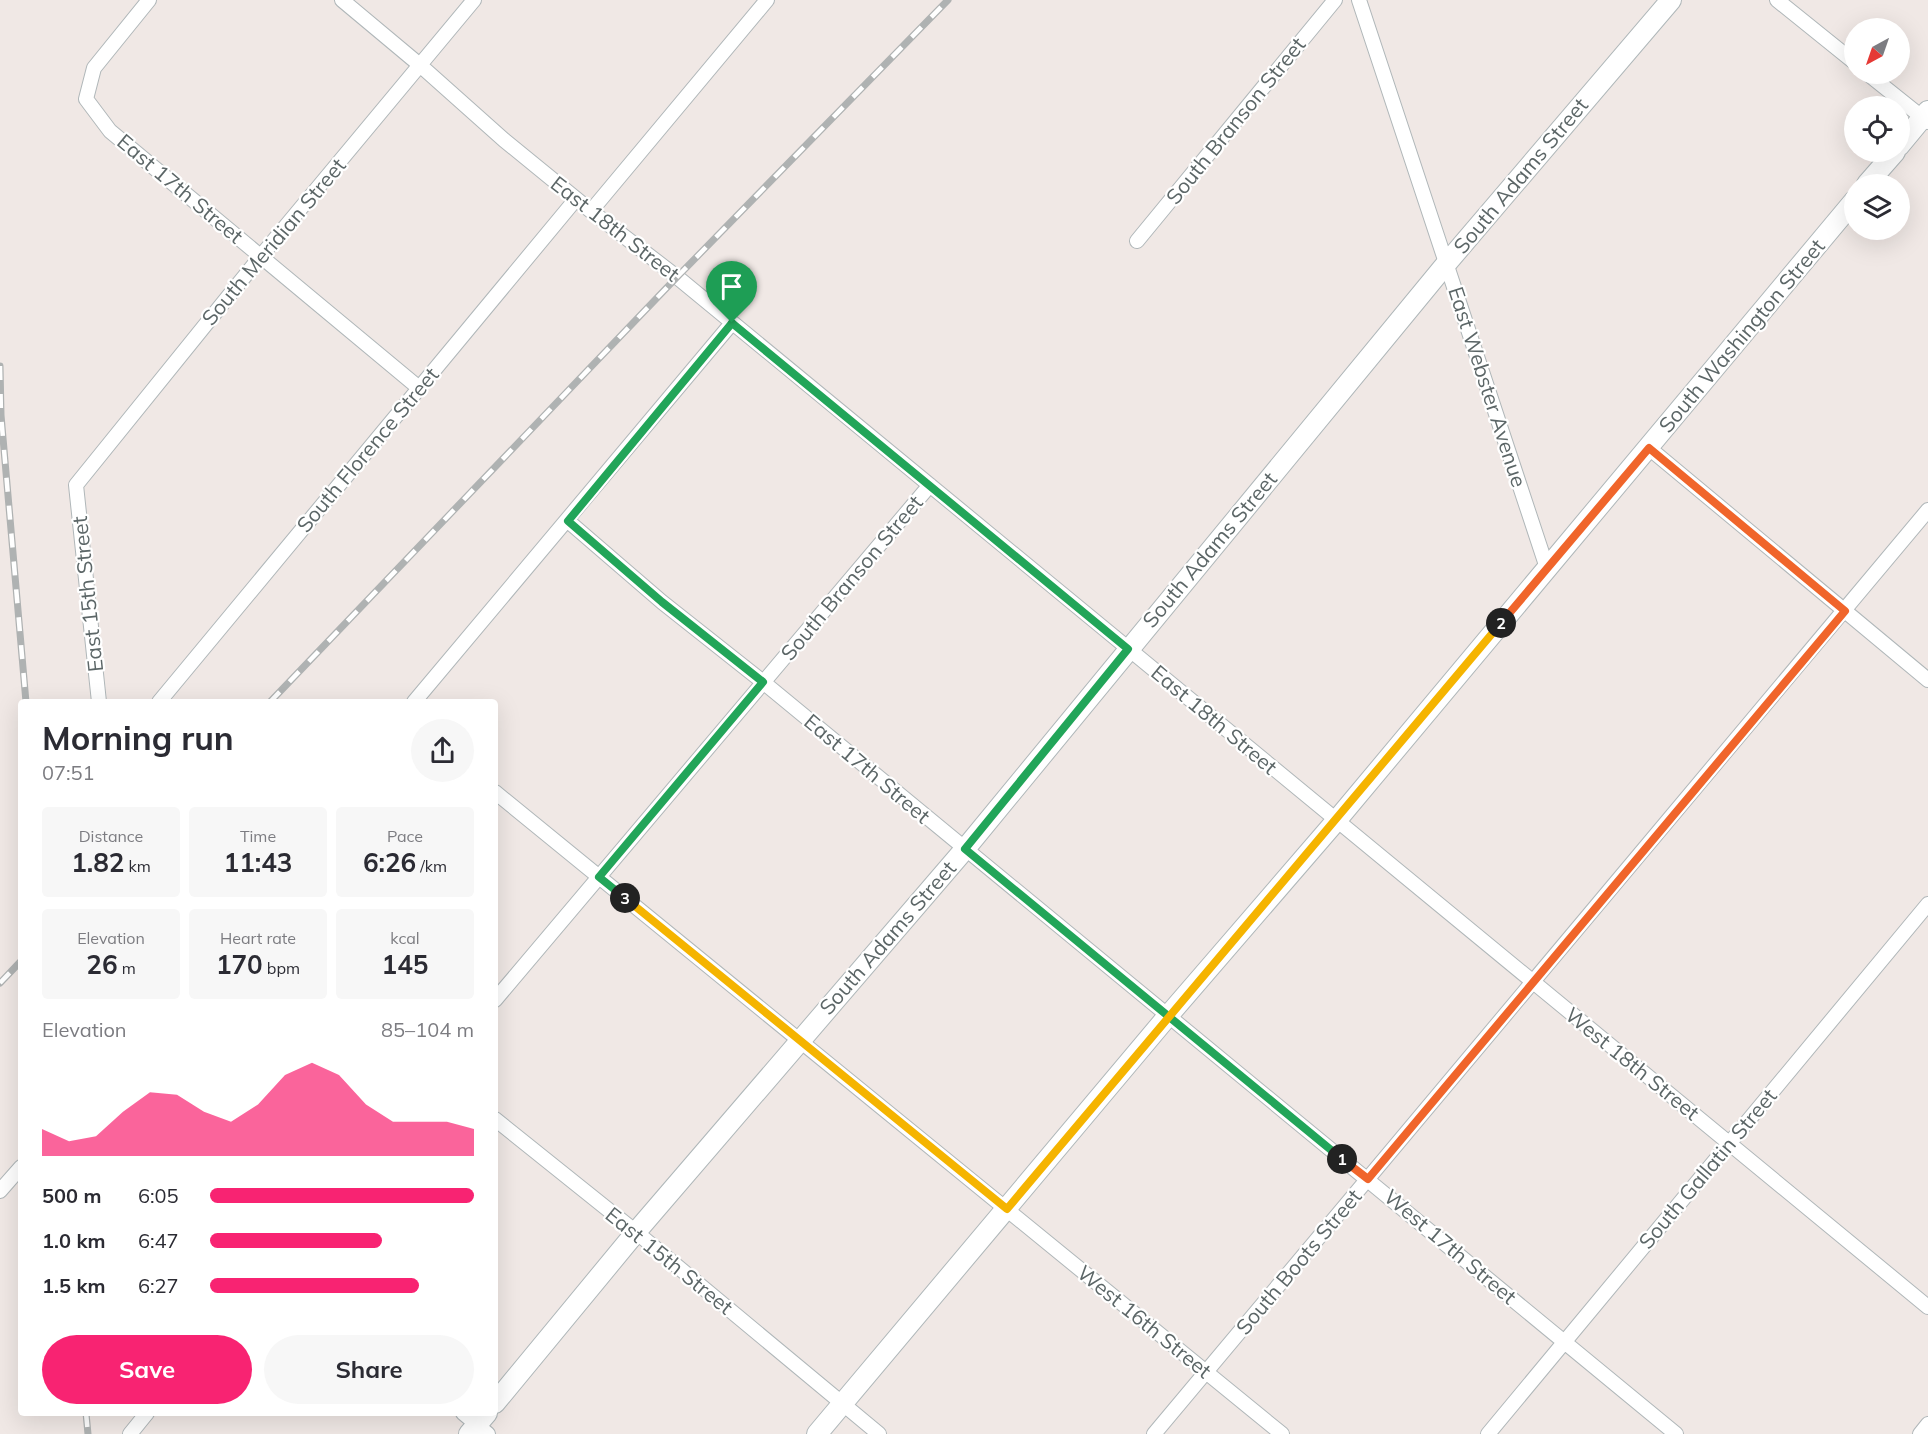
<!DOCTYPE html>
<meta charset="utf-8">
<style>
body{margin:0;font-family:Mulish,sans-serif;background:#f7f7f7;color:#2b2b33;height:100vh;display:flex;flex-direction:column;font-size:22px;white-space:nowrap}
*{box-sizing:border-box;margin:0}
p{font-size:20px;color:#7c7c81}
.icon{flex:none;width:33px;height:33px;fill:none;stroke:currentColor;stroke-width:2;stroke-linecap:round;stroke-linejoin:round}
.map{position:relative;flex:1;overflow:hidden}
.details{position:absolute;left:18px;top:699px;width:480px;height:717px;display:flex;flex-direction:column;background:#fff;border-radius:6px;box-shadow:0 6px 24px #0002}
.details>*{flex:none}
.needle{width:39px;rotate:220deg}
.tools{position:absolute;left:1844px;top:18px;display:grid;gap:12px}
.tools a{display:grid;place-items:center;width:66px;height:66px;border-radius:50%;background:#fff;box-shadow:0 6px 24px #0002;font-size:30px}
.pin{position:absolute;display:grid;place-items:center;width:51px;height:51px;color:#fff;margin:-62px -26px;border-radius:50% 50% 50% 0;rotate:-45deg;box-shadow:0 0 6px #0007}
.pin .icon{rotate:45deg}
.km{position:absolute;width:30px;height:30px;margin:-15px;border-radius:50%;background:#222;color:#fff;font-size:16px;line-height:30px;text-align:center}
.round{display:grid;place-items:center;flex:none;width:63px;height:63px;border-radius:32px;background:#f7f7f7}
.head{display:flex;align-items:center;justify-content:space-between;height:102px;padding:0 24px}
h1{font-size:33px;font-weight:700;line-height:45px}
.figures{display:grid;grid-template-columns:repeat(3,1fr);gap:9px;height:102px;padding:6px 24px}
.figures div{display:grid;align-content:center;border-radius:6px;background:#f7f7f7;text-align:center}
.figures b{font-size:26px;font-weight:700}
.figures small{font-size:16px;font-weight:400}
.figures p{font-size:16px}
.chart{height:168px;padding:12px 24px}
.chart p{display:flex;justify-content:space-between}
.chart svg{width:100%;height:108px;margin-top:6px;fill:#f82372;opacity:.7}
.action{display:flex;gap:12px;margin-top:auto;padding:12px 24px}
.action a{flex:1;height:69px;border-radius:36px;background:#f82372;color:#fff;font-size:24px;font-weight:700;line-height:69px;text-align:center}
.action a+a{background:#f7f7f7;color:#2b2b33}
ul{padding:0 24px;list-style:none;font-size:20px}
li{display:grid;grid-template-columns:96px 72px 1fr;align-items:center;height:45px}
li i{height:15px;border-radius:8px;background:#f82372}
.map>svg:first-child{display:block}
</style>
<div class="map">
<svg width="1928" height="1434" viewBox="0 0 1928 1434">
<rect width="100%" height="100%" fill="#f0e8e5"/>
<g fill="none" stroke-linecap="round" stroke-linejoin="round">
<!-- street casing -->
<g stroke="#b0b7b9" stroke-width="16">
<path id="street" d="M149,0L94,68L86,99L110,131L419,388
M342,0L421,66L504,140L591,211L677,277L1928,1307
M1359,0L1547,568
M1777,0L1854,62
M1868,74L1928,122
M591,211L767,0
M1137,241L1335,0
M1649,448L1928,680
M568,521L662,602L763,682L1676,1434
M99,702L76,485L261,256L474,0
M159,702L576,199
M414,702L732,323
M495,792L1282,1434
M495,1000L930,485
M495,1119L636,1232L879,1434
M0,1191L21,1167
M463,1413L488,1434
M130,1434L147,1413
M1154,1434L1928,510
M1488,1434L1928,904
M1920,1434L1928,1424"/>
</g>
<!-- secondary casing -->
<g stroke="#afb7b9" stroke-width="22">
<path id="secondary" d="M1899,146L1928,111
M1867,184L1895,152
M495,1403L636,1232L965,849L1446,264L1671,0
M469,1434L487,1413
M817,1434L1167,1017L1336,821L1854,201"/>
</g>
<!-- street -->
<use href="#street" stroke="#fff" stroke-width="14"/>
<!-- secondary -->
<use href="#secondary" stroke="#fff" stroke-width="20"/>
<!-- rail casing -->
<g stroke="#afb2b2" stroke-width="7">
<path id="rail" d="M0,366L1,415L26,702
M270,702L677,277L948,0
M0,983L21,961
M86,1413L88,1434"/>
</g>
<!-- rail -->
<use href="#rail" stroke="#fff" stroke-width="4.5" stroke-dasharray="14" stroke-linecap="butt"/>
</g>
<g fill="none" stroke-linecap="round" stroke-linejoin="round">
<!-- split-1 casing -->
<g stroke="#fff" stroke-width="12">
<path id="split-1" d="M732,323L1128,649L965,849L1342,1159"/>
</g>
<!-- split-2 casing -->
<g stroke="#fff" stroke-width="12">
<path id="split-2" d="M1342,1159L1368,1179L1845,611L1649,448L1501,623"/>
</g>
<!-- split-3 casing -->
<g stroke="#fff" stroke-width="12">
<path id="split-3" d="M625,898L1007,1209C1170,1013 1337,819 1501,623"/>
</g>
<!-- split-4 casing -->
<g stroke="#fff" stroke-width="12">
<path id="split-4" d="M625,898L599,877L763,682L662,602L568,521L732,323"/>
</g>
<!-- split-1 -->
<use href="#split-1" stroke="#22a559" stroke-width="8"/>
<!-- split-2 -->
<use href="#split-2" stroke="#f0652b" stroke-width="8"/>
<!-- split-3 -->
<use href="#split-3" stroke="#f5b400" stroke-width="8"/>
<!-- split-4 -->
<use href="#split-4" stroke="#22a559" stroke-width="8"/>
</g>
<g text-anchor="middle" stroke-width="4.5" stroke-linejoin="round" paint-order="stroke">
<!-- street labels -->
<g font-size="21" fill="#5c6667" stroke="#fff">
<text transform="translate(1236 121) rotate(-51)" y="7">South Branson Street</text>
<text transform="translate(1521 176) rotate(-50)" y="7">South Adams Street</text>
<text transform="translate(180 189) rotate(40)" y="7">East 17th Street</text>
<text transform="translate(615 229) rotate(38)" y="7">East 18th Street</text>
<text transform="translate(274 242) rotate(-50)" y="7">South Meridian Street</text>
<text transform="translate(1742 336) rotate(-50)" y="7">South Washington Street</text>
<text transform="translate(1487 387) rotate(72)" y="7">East Webster Avenue</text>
<text transform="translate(368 450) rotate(-50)" y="7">South Florence Street</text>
<text transform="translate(1210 550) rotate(-50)" y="7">South Adams Street</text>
<text transform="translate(852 578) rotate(-50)" y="7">South Branson Street</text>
<text transform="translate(88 594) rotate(-96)" y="7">East 15th Street</text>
<text transform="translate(1214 720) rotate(40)" y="7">East 18th Street</text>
<text transform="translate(867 769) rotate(40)" y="7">East 17th Street</text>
<text transform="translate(888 938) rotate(-49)" y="7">South Adams Street</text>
<text transform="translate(1632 1064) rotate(39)" y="7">West 18th Street</text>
<text transform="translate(1708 1169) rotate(-50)" y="7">South Gallatin Street</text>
<text transform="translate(1450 1247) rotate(40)" y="7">West 17th Street</text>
<text transform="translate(669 1261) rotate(39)" y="7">East 15th Street</text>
<text transform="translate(1299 1262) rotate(-50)" y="7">South Boots Street</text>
<text transform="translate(1144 1322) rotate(39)" y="7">West 16th Street</text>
</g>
</g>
</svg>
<div class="tools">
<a><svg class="needle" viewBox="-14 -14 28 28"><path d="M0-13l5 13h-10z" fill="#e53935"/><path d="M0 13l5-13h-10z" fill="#7c7c81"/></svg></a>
<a><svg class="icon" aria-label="locate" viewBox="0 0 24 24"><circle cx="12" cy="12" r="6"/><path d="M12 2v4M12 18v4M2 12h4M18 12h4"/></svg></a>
<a><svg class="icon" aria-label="layers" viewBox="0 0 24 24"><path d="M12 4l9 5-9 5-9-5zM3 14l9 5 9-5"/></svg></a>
</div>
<div class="pin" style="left:732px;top:323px;background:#1e9e55"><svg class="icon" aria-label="arrive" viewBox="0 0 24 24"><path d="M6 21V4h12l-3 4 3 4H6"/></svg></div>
<b class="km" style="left:1342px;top:1159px">1</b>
<b class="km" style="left:1501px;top:623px">2</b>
<b class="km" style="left:625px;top:898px">3</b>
<section class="details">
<div class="head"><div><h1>Morning run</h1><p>07:51</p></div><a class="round"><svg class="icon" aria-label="share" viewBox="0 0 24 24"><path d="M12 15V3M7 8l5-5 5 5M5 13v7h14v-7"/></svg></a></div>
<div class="figures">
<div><p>Distance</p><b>1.82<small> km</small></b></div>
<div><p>Time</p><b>11:43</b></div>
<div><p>Pace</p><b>6:26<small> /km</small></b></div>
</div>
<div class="figures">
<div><p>Elevation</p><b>26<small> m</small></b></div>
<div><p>Heart rate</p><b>170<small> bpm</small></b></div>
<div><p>kcal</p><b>145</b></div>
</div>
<div class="chart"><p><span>Elevation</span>85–104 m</p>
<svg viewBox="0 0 160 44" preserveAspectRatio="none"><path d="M0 44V33L10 38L20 36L30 26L40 18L50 19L60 26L70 30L80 23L90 11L100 6L110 11L120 23L130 30L140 30L150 30L160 33V44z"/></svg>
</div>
<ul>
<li><b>500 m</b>6:05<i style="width:100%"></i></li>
<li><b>1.0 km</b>6:47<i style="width:65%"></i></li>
<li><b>1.5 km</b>6:27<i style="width:79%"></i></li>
</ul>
<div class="action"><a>Save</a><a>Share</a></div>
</section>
</div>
